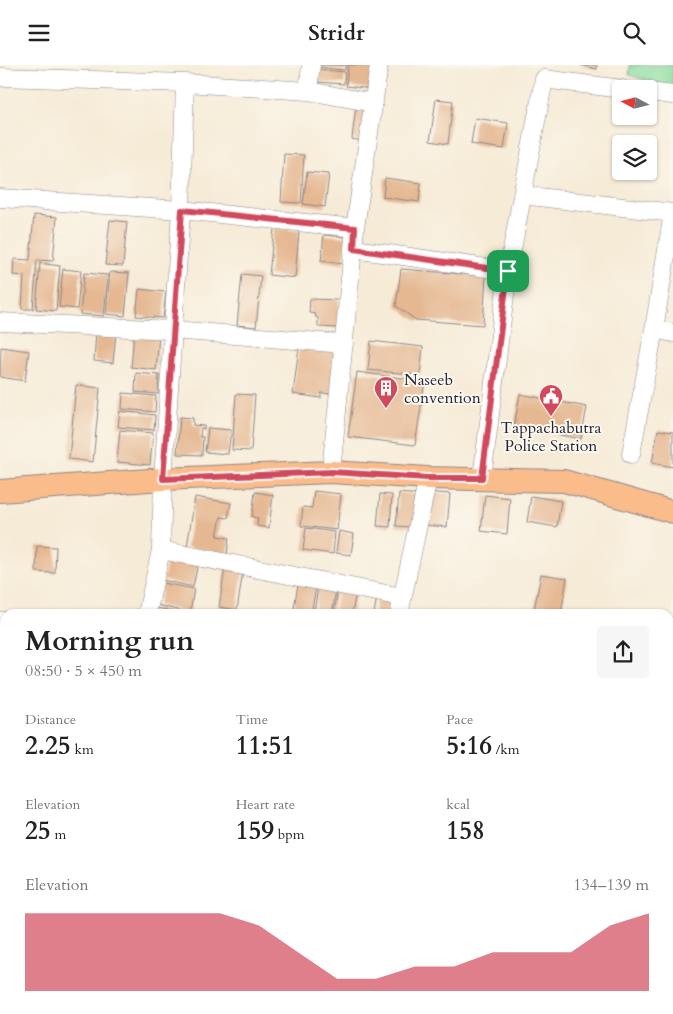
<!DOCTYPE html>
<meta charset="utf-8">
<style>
body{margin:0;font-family:Cardo,serif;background:#f6f6f6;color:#222;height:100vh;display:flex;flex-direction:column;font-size:19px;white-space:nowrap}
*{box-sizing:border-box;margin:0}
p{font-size:16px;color:#767676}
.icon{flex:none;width:28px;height:28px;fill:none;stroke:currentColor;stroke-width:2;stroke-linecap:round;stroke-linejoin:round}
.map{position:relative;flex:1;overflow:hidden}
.details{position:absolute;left:0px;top:544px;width:674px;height:406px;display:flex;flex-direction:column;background:#fff;border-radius:15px 15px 0 0;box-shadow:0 1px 4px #0004}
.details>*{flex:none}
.needle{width:32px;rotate:277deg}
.tools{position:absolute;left:612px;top:15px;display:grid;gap:10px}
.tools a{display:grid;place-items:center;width:45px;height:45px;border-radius:5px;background:#fff;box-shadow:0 1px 4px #0004;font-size:25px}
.pin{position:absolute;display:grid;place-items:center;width:42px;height:42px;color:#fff;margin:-21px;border-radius:10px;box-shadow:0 2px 8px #0006}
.round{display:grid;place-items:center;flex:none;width:52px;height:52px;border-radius:5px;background:#f6f6f6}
.summary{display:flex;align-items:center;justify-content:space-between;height:85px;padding:0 25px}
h1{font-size:28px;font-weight:700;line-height:38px}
.figures{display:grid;grid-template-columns:repeat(3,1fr);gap:8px;height:85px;padding:5px 25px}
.figures div{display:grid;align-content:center}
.figures b{font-size:25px;font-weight:700}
.figures small{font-size:14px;font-weight:400}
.figures p{font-size:14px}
.chart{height:140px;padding:10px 25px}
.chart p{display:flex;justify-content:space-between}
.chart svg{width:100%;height:90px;margin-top:5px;fill:#d1495b;opacity:.7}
header{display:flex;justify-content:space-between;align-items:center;height:65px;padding:0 25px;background:#fff;font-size:22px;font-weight:700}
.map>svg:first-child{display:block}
</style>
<header><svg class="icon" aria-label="menu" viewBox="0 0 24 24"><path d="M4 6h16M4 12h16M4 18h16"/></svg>Stridr<svg class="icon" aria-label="search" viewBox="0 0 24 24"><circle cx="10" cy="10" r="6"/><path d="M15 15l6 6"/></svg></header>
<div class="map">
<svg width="673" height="949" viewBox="0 0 673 949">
<rect width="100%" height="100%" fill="#fbf7ec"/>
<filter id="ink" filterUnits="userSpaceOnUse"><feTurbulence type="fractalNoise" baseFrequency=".02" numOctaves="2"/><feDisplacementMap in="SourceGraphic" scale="10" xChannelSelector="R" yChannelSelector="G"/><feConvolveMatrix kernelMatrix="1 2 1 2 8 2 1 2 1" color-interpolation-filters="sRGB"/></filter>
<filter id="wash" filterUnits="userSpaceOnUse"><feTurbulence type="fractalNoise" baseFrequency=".0096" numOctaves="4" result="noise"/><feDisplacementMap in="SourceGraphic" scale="20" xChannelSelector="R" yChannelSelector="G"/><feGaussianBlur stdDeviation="1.12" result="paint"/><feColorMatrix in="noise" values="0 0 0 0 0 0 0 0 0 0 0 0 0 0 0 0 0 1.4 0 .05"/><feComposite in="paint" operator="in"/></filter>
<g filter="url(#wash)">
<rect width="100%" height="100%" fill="#f6ebd7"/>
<!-- green -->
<path fill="#88db9d" stroke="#557e6c" d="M630,0H673V23L629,10Z"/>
<g id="blocks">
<!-- building -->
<path fill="#e5b892" d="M318,0H346L345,5L318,2Z
M348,0H375L372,24L346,21Z
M579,0H597V4Z
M317,4L345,7L344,19L316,17Z
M436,34L453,36L448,79L430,76Z
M356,41L372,44L367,77L352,74Z
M475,53L508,58L504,84L471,79Z
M284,89L304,90L301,138L281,137Z
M307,107L329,109L325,142L303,139Z
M385,113L421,118L419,137L383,132Z
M34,150L57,152L53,196L37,195L33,244H22L24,211L13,210L14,194L30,195Z
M110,155L127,157L123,201L105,200Z
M274,163L299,166L295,213L269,210Z
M324,170L347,172L344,199L321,196Z
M40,198L60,201L56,246L36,244Z
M63,204L81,206L77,244L59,242Z
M401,204L486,211L483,260L416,255L396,241Z
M110,207L129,208L125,251L106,249Z
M84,208L108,210L104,251L80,249Z
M242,209L261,211L256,262L237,260Z
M139,224L166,227L163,253L136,251Z
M310,234L339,235L338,263L318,262V252H315L316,249L309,248Z
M96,267L116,268L113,298L94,296Z
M134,268L159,270L156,305L131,302Z
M371,276L423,282L420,310L368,305Z
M1,282L29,286L25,316L0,312Z
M299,282L337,287L331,329L321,328V333L293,329Z
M357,307L425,316L415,380L348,372Z
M136,308L159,310L158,329L135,327Z
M76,320L100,323L93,397L69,394Z
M123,328L156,331L155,347L122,344Z
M236,329L255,330L251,386L232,385Z
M520,329L587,342L581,374L514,361Z
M120,346L155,350L154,365L118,362Z
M180,352L193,353V360L204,361V364L201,363L200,372H203L202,390L177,389Z
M208,363L231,365L228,389L205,387Z
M120,365L153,368L150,400L117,397Z
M658,365L673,367V402L652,398Z
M314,426L341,429L337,465L301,461L303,442L312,443Z
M255,427L273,430L269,463L257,461L258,453L252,452Z
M427,427L450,429L447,462L424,460Z
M399,428L420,430L412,462L396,461Z
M380,429L392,430L390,462L377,461Z
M485,430L510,433L507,469L481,466Z
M531,431L561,436L557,462L527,457Z
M195,432L231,438L228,453L221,452L217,471L229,473L227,489L187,482Z
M306,463L335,467L333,489L303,485Z
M339,466L354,469L351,490L336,488Z
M37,481L56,482L55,508L36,507Z
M168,492L198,498L193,522L163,515Z
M225,503L243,506L237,545L219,542Z
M541,509L567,513L561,549L534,545Z
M163,518L194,524L190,548L158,540Z
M298,519L316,522L311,549H293Z
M318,522L336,525L332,549L314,547Z
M338,524L356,527L352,549H334Z
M377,531L398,535L396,549H374Z
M157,543L180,548V549H156Z
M0,563H5L1,598H0Z
M669,627L673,628V655L669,667Z
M669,753L673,756V820L669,818Z
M0,785L5,786V805L0,804Z
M590,945H623L621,949H598Z"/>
</g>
</g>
<g filter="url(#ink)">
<use href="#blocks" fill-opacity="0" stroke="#8c8689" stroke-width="1"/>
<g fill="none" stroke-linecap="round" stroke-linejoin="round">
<!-- minor casing -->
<g stroke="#8c8689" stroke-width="19">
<path id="minor" d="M0,12L185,18L308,26L374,38
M308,26L311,0
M649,27L673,30
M522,130L673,148L654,264
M0,133L181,145L355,163
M354,184L508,206
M0,257L173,265L344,279
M631,389L654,264L673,268
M331,407L355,163L379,0
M482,413L508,206L544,14L622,24
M161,485L402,532
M147,549L161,485L163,414L181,145L185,18
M399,549L428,413
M0,556H5
M669,616L673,617
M1,695L5,666
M669,723L673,719
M0,815H5
M669,887L673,889
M0,897L5,891
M101,945L105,949
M207,945L212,949
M253,949L254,945
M434,949L437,945"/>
</g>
<!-- major casing -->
<g stroke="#8c8689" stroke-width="24">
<path id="major" d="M0,426L163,414L331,407L428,413L564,416L673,447"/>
</g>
<!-- minor -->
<use href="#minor" stroke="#fff" stroke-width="18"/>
<!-- major -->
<use href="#major" stroke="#fabc8b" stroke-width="22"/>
</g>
</g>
<g fill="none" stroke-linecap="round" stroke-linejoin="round" filter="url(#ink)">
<!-- route casing -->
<g stroke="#fff" stroke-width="10">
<path id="route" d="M182,145L355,163L354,184L508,206L482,413H428L332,407L163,414Z"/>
</g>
<!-- route -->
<use href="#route" stroke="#d1495b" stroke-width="6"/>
</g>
<!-- icons -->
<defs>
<g id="building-pin" transform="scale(1.25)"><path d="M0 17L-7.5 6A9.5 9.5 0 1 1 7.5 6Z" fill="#d1495b" stroke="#fbf7ec"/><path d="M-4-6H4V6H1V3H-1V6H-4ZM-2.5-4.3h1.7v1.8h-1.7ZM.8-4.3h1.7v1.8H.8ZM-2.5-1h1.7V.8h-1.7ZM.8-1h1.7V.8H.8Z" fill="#fff"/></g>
<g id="civic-pin" transform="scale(1.25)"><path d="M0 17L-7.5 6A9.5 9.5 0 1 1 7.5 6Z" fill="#d1495b" stroke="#fbf7ec"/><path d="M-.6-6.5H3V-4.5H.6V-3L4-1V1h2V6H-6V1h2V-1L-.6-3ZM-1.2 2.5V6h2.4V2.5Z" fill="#fff"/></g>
</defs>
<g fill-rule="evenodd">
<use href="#building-pin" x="386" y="323"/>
<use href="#civic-pin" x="551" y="331"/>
</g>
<g text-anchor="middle" stroke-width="4" stroke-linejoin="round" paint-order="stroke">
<!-- poi labels -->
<g font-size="16" fill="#22223b" stroke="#fbf7ec" text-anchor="start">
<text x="404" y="320">Naseeb<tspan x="404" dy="18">convention</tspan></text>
<text x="551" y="368" text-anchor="middle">Tappachabutra<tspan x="551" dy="18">Police Station</tspan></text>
</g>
</g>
</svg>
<div class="tools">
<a><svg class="needle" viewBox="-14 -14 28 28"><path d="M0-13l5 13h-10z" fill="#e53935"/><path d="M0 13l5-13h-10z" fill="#767676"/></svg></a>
<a><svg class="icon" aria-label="layers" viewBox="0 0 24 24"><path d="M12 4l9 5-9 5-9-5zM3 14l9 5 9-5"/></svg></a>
</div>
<div class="pin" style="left:508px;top:206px;background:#1e9e55"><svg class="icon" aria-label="arrive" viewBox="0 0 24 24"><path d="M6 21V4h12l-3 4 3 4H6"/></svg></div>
<section class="details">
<div class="summary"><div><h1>Morning run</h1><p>08:50 · 5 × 450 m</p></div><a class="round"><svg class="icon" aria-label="share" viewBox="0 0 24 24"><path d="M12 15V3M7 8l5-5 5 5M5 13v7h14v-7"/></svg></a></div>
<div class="figures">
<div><p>Distance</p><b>2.25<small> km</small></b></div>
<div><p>Time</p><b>11:51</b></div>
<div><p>Pace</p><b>5:16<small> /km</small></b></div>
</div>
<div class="figures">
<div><p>Elevation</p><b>25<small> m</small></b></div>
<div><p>Heart rate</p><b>159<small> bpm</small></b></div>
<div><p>kcal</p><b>158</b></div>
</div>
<div class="chart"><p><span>Elevation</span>134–139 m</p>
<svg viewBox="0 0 160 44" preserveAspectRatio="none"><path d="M0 44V6L10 6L20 6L30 6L40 6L50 6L60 12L70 25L80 38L90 38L100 32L110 32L120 25L130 25L140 25L150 12L160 6V44z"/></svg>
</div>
</section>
</div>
